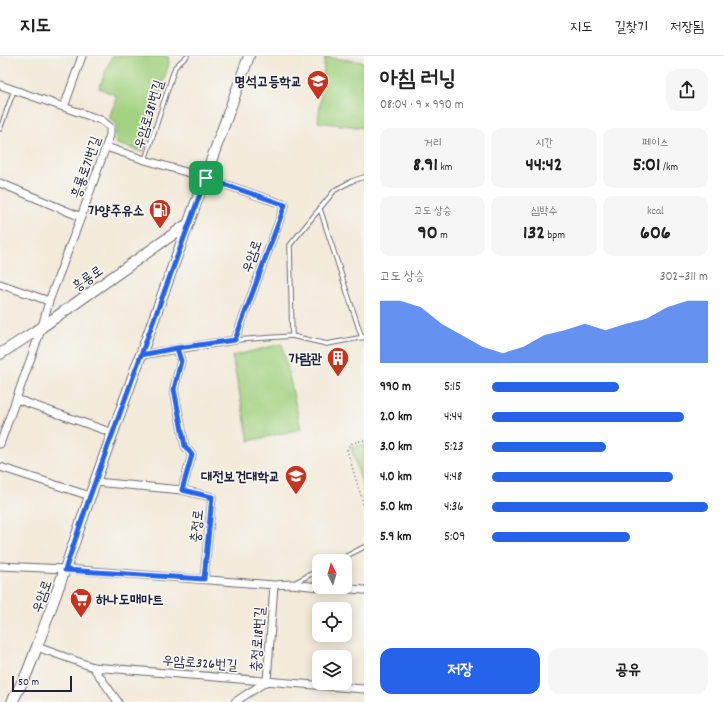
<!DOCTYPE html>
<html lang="ko">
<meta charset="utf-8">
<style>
body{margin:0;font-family:Dekko,"Poor Story",sans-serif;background:#f6f6f6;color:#222;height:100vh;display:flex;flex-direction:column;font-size:15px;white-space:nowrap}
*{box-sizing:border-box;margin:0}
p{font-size:13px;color:#767676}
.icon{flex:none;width:22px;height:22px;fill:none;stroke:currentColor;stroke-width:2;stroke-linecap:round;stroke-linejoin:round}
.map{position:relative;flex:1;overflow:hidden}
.side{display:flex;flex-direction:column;background:#fff;width:360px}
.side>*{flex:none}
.needle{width:26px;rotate:355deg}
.tools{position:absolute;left:312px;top:498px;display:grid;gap:8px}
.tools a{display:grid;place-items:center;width:40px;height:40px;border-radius:8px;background:#fff;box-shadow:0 2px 10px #0003;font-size:20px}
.scale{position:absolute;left:12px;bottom:10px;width:60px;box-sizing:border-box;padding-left:4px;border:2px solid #22223b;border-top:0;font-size:11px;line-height:14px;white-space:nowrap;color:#22223b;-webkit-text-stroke:3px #f6f6f2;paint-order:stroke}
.pin{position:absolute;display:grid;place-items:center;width:34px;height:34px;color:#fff;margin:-17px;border-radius:8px;box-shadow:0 2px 6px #0006}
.round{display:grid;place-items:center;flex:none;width:42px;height:42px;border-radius:12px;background:#f6f6f6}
.head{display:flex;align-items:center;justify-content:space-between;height:68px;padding:0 16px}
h1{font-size:22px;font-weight:700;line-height:30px}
.stats{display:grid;grid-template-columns:repeat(3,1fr);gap:6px;height:68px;padding:4px 16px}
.stats div{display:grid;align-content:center;border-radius:10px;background:#f6f6f6;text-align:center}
.stats b{font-size:20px;font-weight:700}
.stats small{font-size:11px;font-weight:400}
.stats p{font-size:11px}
.chart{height:112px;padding:8px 16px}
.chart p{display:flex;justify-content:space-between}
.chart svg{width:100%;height:72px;margin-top:4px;fill:#2563eb;opacity:.7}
.button{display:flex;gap:8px;margin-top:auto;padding:8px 16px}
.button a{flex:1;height:46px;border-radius:12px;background:#2563eb;color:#fff;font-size:16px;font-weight:700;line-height:46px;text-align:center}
.button a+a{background:#f6f6f6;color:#222}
ul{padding:0 16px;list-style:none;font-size:13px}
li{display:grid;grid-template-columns:64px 48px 1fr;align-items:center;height:30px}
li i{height:10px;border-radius:5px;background:#2563eb}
header{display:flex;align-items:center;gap:24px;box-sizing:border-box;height:56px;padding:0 20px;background:#fff;border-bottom:1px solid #e0e0e0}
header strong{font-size:19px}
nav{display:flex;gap:22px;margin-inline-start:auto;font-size:14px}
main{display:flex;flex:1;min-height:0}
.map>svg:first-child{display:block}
</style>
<header>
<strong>지도</strong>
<nav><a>지도</a><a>길찾기</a><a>저장됨</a></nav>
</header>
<main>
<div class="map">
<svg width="364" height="646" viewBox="0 0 364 646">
<rect width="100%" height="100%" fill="#f6f6f2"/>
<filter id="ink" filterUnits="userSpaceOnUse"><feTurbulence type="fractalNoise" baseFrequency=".025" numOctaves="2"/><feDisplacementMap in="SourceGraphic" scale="8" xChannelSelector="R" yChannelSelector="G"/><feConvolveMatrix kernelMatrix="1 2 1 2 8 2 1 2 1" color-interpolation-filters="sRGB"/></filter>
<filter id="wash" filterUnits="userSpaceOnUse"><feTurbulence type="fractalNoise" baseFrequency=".012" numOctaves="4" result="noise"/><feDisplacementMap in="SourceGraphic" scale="16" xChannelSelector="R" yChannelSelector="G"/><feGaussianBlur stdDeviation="0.9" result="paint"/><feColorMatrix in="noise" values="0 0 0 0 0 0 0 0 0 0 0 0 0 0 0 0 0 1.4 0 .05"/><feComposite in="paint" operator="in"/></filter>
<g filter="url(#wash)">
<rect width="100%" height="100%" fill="#f3ead9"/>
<!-- green -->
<path fill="#a3d280" stroke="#627a5e" d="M112,0H168L169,7L143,96L115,87L116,67L109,62L117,40L99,32Z
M325,1L364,6V72L318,66Z
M282,288L301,373L249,385L232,300Z
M364,388V434L351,392Z"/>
</g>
<g filter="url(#ink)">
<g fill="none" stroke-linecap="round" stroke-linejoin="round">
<!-- lane casing -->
<g stroke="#6b6872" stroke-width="5.5">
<path id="lane" d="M0,73L14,34
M145,104L175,11L187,0
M320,153L362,282
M292,280L290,189L335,134L352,125L364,121
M236,284L292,280L327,288L364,281
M337,505L364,491
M294,527L319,514"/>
</g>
<!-- street casing -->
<g stroke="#6b6872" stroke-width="9">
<path id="street" d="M0,29L101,64L110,71V79L81,161L49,245L42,271L0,388
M64,51L82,0
M106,91L145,104L206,122L285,149L235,284L177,293L141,299
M0,127L81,161
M0,228L49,245
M177,293L181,305L174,333L185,390L192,399L182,434
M16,343L113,377
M0,411L90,440
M95,426L182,434L212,441L204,523
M0,510L65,513L274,529L291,528L319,531
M324,531L364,534
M37,591L93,611L364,633
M93,611L118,646
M235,646L267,625L274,529"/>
</g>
<!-- secondary casing -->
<g stroke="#6b6872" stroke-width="12">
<path id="secondary" d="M0,298L42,271L189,167
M12,646L27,617L37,591L65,513L95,426L249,0"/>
</g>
<!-- path -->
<path stroke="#6b6872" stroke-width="1.5" stroke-dasharray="1 3" stroke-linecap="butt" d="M364,384C357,386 349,386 347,394L364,450"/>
<!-- lane -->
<use href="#lane" stroke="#fff" stroke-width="3.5"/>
<!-- street -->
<use href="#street" stroke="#fff" stroke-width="7"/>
<!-- secondary -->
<use href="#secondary" stroke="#fff" stroke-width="10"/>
</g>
</g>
<g fill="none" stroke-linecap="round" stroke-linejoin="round" filter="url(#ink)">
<!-- route casing -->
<g stroke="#fff" stroke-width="8">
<path id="route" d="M206,122L141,299L177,292L181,305L174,333L185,390L192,399L182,434L212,441L204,523L65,514L90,440L141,299L177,292L235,284L285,149L206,122"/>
</g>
<!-- route -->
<use href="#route" stroke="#2563eb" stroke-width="5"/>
</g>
<!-- icons -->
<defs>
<g id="school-pin" transform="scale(1.15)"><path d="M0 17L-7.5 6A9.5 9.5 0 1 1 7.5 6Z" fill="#c8321e" stroke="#f6f6f2"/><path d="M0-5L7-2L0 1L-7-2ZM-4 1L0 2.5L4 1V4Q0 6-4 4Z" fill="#fff"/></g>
<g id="fuel-pin" transform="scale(1.15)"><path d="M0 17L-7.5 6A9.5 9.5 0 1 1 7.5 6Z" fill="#c8321e" stroke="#f6f6f2"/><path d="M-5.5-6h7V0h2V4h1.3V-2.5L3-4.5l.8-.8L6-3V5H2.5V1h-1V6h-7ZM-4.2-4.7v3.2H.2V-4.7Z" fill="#fff"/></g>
<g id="building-pin" transform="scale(1.15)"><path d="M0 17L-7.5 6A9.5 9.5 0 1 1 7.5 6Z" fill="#c8321e" stroke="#f6f6f2"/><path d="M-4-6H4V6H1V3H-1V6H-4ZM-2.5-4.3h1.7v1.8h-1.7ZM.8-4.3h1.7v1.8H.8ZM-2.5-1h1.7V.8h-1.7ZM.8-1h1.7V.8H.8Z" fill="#fff"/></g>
<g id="university-pin" transform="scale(1.15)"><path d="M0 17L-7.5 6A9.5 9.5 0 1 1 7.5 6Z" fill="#c8321e" stroke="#f6f6f2"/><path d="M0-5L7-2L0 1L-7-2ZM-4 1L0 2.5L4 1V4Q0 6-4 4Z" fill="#fff"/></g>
<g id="supermarket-pin" transform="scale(1.15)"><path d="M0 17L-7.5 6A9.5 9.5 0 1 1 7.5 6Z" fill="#c8321e" stroke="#f6f6f2"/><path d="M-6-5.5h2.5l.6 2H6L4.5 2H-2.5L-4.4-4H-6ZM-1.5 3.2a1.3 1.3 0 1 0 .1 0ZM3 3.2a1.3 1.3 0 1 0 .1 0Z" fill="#fff"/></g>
</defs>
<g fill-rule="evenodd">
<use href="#school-pin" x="318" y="25"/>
<use href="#fuel-pin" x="160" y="154"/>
<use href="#building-pin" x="338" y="302"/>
<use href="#university-pin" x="296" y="420"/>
<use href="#supermarket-pin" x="81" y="543"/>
</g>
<g text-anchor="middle" stroke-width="3.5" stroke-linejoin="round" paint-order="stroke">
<!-- poi labels -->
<g font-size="14" font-weight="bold" fill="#22223b" stroke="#f6f6f2" text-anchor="end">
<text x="302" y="30">명석고등학교</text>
<text x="144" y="159">가양주유소</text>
<text x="322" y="307">가람관</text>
<text x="280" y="425">대전보건대학교</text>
<text x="96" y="548" text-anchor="start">하나도매마트</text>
</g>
<!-- street labels -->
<g font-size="14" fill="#22223b" stroke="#f6f6f2">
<text transform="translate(148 58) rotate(-73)" y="5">우암로381번길</text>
<text transform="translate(85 111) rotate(-71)" y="5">흥룡로71번길</text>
<text transform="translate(251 200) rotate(-70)" y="5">우암로</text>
<text transform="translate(87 222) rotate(-35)" y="5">흥룡로</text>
<text transform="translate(196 470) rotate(-84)" y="5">충정로</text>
<text transform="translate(41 540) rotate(-70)" y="5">우암로</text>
<text transform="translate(257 583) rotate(-86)" y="5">충정로18번길</text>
<text transform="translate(200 606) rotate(4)" y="5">우암로326번길</text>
</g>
</g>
</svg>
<div class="tools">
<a><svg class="needle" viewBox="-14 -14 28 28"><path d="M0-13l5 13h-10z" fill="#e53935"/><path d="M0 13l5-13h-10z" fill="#767676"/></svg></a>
<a><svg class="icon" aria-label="locate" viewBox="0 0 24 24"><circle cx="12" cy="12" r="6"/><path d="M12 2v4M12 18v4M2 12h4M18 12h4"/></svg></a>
<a><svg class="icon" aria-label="layers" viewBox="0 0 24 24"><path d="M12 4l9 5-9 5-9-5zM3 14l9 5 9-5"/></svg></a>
</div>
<div class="scale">50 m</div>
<div class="pin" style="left:206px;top:122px;background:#1e9e55"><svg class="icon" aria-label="arrive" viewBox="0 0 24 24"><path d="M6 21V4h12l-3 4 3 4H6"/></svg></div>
</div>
<section class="side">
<div class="head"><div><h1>아침 러닝</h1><p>08:04 · 9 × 990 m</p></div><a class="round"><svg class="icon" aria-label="share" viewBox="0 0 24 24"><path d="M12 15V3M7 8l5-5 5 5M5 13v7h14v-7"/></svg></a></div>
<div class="stats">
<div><p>거리</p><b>8.91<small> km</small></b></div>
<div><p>시간</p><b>44:42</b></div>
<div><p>페이스</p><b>5:01<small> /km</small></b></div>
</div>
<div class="stats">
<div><p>고도 상승</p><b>90<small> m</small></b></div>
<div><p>심박수</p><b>132<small> bpm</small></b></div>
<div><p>kcal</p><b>606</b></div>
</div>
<div class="chart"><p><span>고도 상승</span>302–311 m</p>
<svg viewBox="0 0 160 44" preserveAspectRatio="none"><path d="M0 44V6L10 6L20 10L30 20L40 27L50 34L60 38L70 34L80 27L90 24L100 20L110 24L120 20L130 17L140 10L150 6L160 6V44z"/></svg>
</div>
<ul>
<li><b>990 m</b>5:15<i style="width:59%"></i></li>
<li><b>2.0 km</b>4:44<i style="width:89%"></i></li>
<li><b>3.0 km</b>5:23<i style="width:53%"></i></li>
<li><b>4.0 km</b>4:48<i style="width:84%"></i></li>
<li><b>5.0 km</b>4:36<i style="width:100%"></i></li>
<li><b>5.9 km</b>5:09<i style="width:64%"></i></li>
</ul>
<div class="button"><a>저장</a><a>공유</a></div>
</section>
</main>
